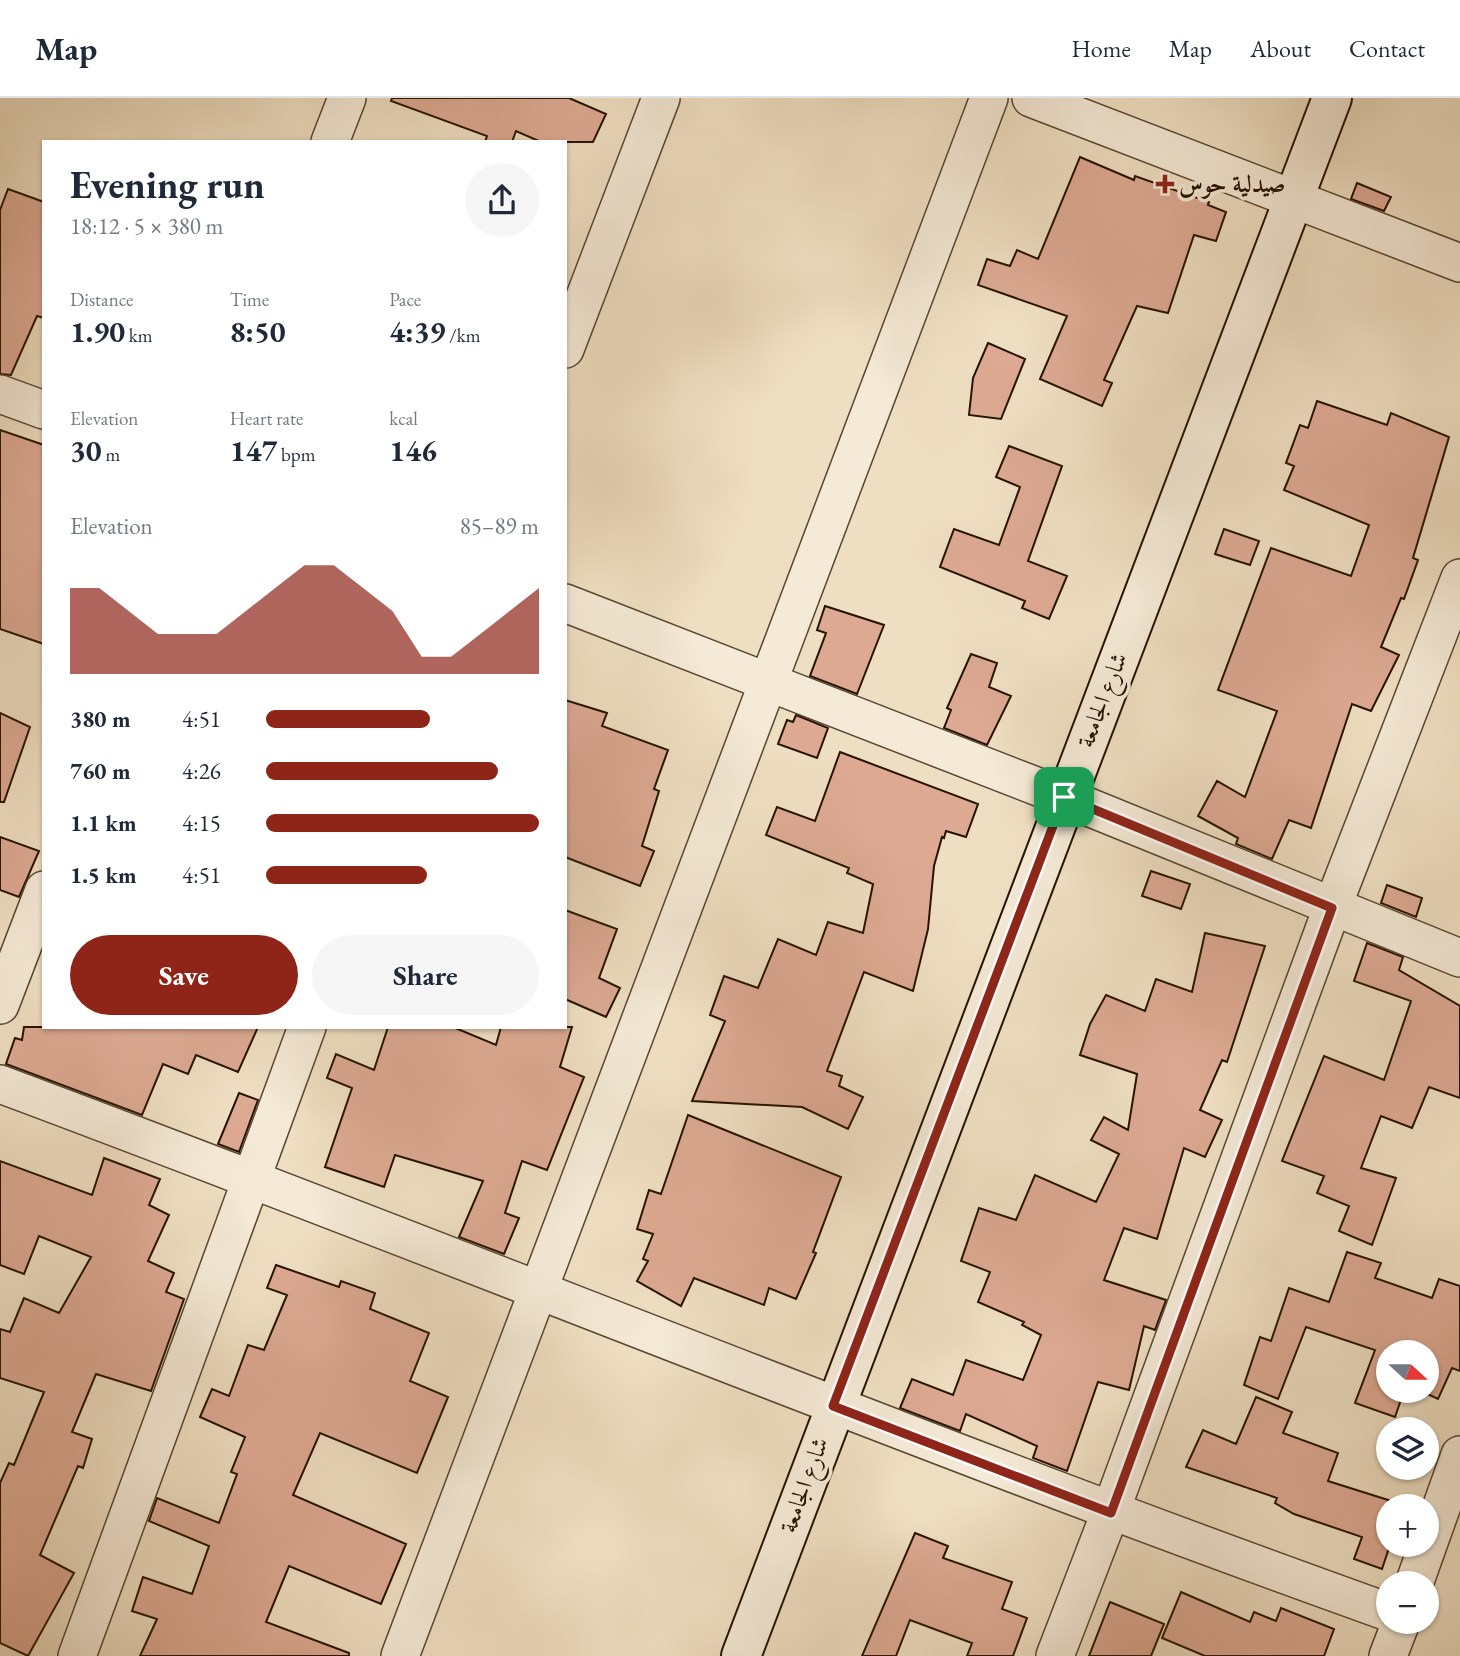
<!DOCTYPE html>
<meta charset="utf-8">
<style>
body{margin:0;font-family:"EB Garamond",Amiri,serif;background:#f6f6f7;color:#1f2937;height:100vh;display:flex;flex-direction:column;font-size:26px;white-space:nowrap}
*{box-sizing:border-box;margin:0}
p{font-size:23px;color:#747a83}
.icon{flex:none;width:38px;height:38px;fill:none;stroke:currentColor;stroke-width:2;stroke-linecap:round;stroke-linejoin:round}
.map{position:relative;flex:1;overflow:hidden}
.details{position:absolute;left:42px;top:42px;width:525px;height:889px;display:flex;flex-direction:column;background:#fff;border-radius:0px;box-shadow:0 2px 5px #0004}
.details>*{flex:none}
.needle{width:46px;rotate:111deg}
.tools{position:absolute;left:1376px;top:1242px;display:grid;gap:14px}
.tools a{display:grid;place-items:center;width:63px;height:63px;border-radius:50%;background:#fff;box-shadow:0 2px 5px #0004;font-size:35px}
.pin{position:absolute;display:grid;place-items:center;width:60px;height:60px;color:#fff;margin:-30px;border-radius:14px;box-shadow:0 4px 10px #0006}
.round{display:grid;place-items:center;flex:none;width:74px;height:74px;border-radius:37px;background:#f6f6f7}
.headline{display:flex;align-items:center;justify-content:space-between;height:119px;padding:0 28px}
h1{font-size:38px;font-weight:700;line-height:52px}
.metrics{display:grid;grid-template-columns:repeat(3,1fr);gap:10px;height:119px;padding:7px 28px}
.metrics div{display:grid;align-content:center}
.metrics b{font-size:30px;font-weight:700}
.metrics small{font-size:19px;font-weight:400}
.metrics p{font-size:19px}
.chart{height:196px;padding:14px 28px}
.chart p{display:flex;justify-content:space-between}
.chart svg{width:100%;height:126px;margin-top:7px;fill:#8f2418;opacity:.7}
.cta{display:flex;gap:14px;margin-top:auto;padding:14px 28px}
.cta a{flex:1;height:80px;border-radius:42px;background:#8f2418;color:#fff;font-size:28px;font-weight:700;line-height:80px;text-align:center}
.cta a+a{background:#f6f6f7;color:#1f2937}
ul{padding:0 28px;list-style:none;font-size:23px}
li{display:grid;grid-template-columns:112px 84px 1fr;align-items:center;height:52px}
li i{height:18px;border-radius:9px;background:#8f2418}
header{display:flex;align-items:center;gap:42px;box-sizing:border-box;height:98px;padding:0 35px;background:#fff;border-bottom:2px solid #e0e1e3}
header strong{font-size:33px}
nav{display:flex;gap:38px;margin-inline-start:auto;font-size:24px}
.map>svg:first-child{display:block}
</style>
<header>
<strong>Map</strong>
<nav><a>Home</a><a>Map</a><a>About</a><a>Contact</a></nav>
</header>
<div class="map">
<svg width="1460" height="1558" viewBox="0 0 1460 1558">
<rect width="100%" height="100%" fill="#efdfc2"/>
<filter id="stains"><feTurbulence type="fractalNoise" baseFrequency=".00286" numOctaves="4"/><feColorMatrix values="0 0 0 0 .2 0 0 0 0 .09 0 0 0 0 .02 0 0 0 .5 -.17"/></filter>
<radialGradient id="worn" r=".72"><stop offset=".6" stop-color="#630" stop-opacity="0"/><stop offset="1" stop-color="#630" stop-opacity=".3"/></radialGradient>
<!-- building -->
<path fill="#dda993" stroke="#261301" stroke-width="2" d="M392,0H569L606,16L593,44H541L516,33L512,44H485L487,38L391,3Z
M1080,59L1134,82L1135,78L1209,104L1208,107L1226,114L1216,143L1194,137L1168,215L1137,208L1104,282L1112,285L1102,308L1040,281L1067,218L978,187L987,161L1010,168L1017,152L1038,161Z
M1357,85L1391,99L1384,113L1351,101Z
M8,91L44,104V220L37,218L11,277L0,276V112Z
M988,245L1025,261L1001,321L969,317L973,280Z
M1317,303L1387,327L1391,315L1449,339L1413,460L1418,462L1404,501L1401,500L1381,549L1399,557L1371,613L1352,606L1311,730L1289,722L1272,761L1236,746L1238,740L1198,718L1217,683L1245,699L1277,613L1218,592L1271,450L1351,478L1369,427L1284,392L1294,368L1286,365L1300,327L1308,330Z
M0,332L44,347V546L0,531Z
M1009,348L1062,368L1028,463L1067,478L1049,521L1022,510L1025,503L940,469L954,431L999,447L1020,389L996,379Z
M1224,431L1259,443L1250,467L1215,456Z
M825,508L884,527L857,596L810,578L826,535L817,532Z
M971,556L997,565L989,589L1011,598L987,647L944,630L951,612L947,610Z
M565,602L607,615L602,628L668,652L654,691L659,693L642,748L654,753L640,788L565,759Z
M0,615L30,629L4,704H0Z
M796,617L828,630L817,660L778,646L787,622L793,624Z
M840,654L978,706L966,739L946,733L944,740L942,739L934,768L928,831L913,893L864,874L827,973L842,978L839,988L863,999L848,1031L802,1009L692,1003L725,923L710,917L724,878L758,890L778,841L816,857L828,824L863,835L873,786L847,775L849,770L766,737L777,709L815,723Z
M0,739L39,753L19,799L0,792Z
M1151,773L1190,786L1181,811L1142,798Z
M1387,787L1422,800L1416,819L1381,805Z
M565,812L617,831L599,880L620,890L606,919L565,901Z
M1205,835L1265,848L1227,964L1222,962L1200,1012L1222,1022L1205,1059L1184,1050L1157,1141L1124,1130L1104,1182L1166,1202L1155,1232L1144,1228L1129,1292L1098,1284L1067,1373L1033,1360L1037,1348L966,1316L960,1333L900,1310L912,1281L953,1297L966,1262L1023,1282L1041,1237L1022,1227L1024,1224L978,1204L990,1174L961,1163L979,1110L1016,1122L1035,1077L1096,1104L1119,1056L1091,1042L1104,1019L1128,1032L1137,976L1080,957L1090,926L1106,897L1145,913L1156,881L1192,894Z
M1367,845L1403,859L1399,872L1460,908V1000L1429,989L1412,1030L1381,1018L1361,1070L1396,1080L1372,1147L1339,1133L1349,1108L1317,1095L1324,1078L1282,1063L1324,958L1384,982L1411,903L1354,883Z
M24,929H258L238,974L196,957L188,976L163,966L142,1017L6,966L15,940L22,942Z
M388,929H453L496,947L501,929H572L560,969L584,979L547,1072L522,1063L505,1115L519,1120L504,1156L459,1139L483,1083L395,1057L384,1089L325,1069L352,990L327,980L336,956L374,972Z
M239,995L258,1002L239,1054L218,1046Z
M688,1017L841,1079L813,1154L816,1155L796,1201L769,1190L764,1207L694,1180L681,1208L637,1183L648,1163L643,1161L653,1136L637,1131L649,1092L661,1096Z
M104,1060L160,1081L149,1107L169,1117L148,1163L174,1175L166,1194L184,1201L151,1293L96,1276L72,1334L92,1341L83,1370L78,1368L40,1457L74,1475L28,1558L0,1545V1385L9,1365L14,1367L44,1294L0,1280V1231L10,1234L24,1200L59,1215L91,1159L39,1138L24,1176L0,1167V1063L92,1097Z
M1347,1154L1381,1165L1375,1180L1432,1200L1439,1181L1460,1188V1273L1452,1270L1438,1301L1421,1293H1426V1255H1388V1293H1404L1395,1319L1355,1305L1375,1252L1306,1229L1278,1301L1244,1287L1260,1239L1271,1243L1289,1190L1329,1204Z
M276,1167L339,1189L341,1183L375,1195L370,1211L429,1235L410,1283L448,1299L417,1375L320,1335L293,1397L406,1446L381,1506L289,1468L266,1524L349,1555V1558H140L157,1521L132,1513L143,1479L192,1496L209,1448L149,1423L157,1400L219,1425L237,1376L231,1374L245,1339L200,1319L212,1291L229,1298L248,1247L264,1252L287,1197L267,1190Z
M1256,1299L1292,1314L1283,1335L1338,1355L1328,1383L1404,1407L1388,1409V1447H1390L1382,1471L1354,1461L1362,1439L1294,1416L1275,1405L1277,1400L1186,1369L1203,1332L1236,1346Z
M915,1435L948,1448L943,1460L1012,1484L1002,1511L1027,1520L1013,1558H967L972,1545L910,1522L896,1558H862Z
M1181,1494L1250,1524L1254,1514L1276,1523L1281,1510L1334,1531L1324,1558H1205L1162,1540Z
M1110,1504L1164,1526L1151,1558H1089Z"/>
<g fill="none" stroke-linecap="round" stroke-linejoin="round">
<!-- street casing -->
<g stroke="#584631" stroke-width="40">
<path id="street" d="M1031,0L1460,165
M330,44L347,0
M565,251L661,0
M0,296L44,312
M565,505L1064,699L1460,860
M0,907L44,792
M0,986C464,1159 921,1347 1388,1514
M1414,1486L1460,1357
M77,1558L307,929
M400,1558L989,0
M1055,1558L1110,1415L1332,810L1460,480
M1388,1558L1401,1524"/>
</g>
<!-- secondary casing -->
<g stroke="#261301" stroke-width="42">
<path id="secondary" d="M741,1558L1332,0"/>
</g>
<!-- street -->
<use href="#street" stroke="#f5ead7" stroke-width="37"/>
<!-- secondary -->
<use href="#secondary" stroke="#f5ead7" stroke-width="38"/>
</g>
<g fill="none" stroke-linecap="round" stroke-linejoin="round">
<!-- route casing -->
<g stroke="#fff" stroke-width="14">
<path id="route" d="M1064,699L1332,810L1111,1415L833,1308Z"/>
</g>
<!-- route -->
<use href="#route" stroke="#8f2418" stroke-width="9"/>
</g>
<!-- markers -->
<path fill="#8f2418" stroke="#f5ead7" stroke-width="2.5" d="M1161.5 75.5h7v7h7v7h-7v7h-7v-7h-7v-7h7z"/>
<g text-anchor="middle" stroke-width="7" stroke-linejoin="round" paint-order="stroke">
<!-- poi labels -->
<g font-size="24" font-weight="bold" fill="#261301" stroke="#f5ead7" text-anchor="start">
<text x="1179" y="94">صيدلية حوس</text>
</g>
<!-- street labels -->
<g font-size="24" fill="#261301" stroke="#f5ead7">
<text transform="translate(1102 602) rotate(-69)" y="8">شارع الجامعة</text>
<text transform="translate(804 1387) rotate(-70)" y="8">شارع الجامعة</text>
</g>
</g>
<rect width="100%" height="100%" filter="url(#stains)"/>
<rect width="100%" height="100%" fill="url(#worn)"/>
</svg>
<div class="tools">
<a><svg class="needle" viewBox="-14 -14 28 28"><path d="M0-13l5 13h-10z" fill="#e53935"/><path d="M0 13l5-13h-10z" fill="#747a83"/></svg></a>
<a><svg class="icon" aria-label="layers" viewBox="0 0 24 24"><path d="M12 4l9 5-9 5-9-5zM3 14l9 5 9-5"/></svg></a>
<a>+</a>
<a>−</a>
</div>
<div class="pin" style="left:1064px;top:699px;background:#1e9e55"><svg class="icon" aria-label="arrive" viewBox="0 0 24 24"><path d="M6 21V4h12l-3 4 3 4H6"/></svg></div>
<section class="details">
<div class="headline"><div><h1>Evening run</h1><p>18:12 · 5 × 380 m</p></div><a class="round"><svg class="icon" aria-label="share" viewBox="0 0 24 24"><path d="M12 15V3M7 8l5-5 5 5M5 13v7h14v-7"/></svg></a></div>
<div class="metrics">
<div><p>Distance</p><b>1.90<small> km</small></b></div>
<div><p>Time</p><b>8:50</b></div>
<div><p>Pace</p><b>4:39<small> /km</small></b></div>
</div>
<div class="metrics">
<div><p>Elevation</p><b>30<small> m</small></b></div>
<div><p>Heart rate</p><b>147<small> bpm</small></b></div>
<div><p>kcal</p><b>146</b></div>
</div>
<div class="chart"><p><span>Elevation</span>85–89 m</p>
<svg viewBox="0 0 160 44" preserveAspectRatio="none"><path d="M0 44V14L10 14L20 22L30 30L40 30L50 30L60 22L70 14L80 6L90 6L100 14L110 22L120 38L130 38L140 30L150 22L160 14V44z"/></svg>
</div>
<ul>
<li><b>380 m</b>4:51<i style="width:60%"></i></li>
<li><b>760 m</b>4:26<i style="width:85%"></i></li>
<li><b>1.1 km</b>4:15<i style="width:100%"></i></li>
<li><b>1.5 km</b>4:51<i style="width:59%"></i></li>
</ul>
<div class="cta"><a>Save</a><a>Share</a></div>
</section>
</div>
